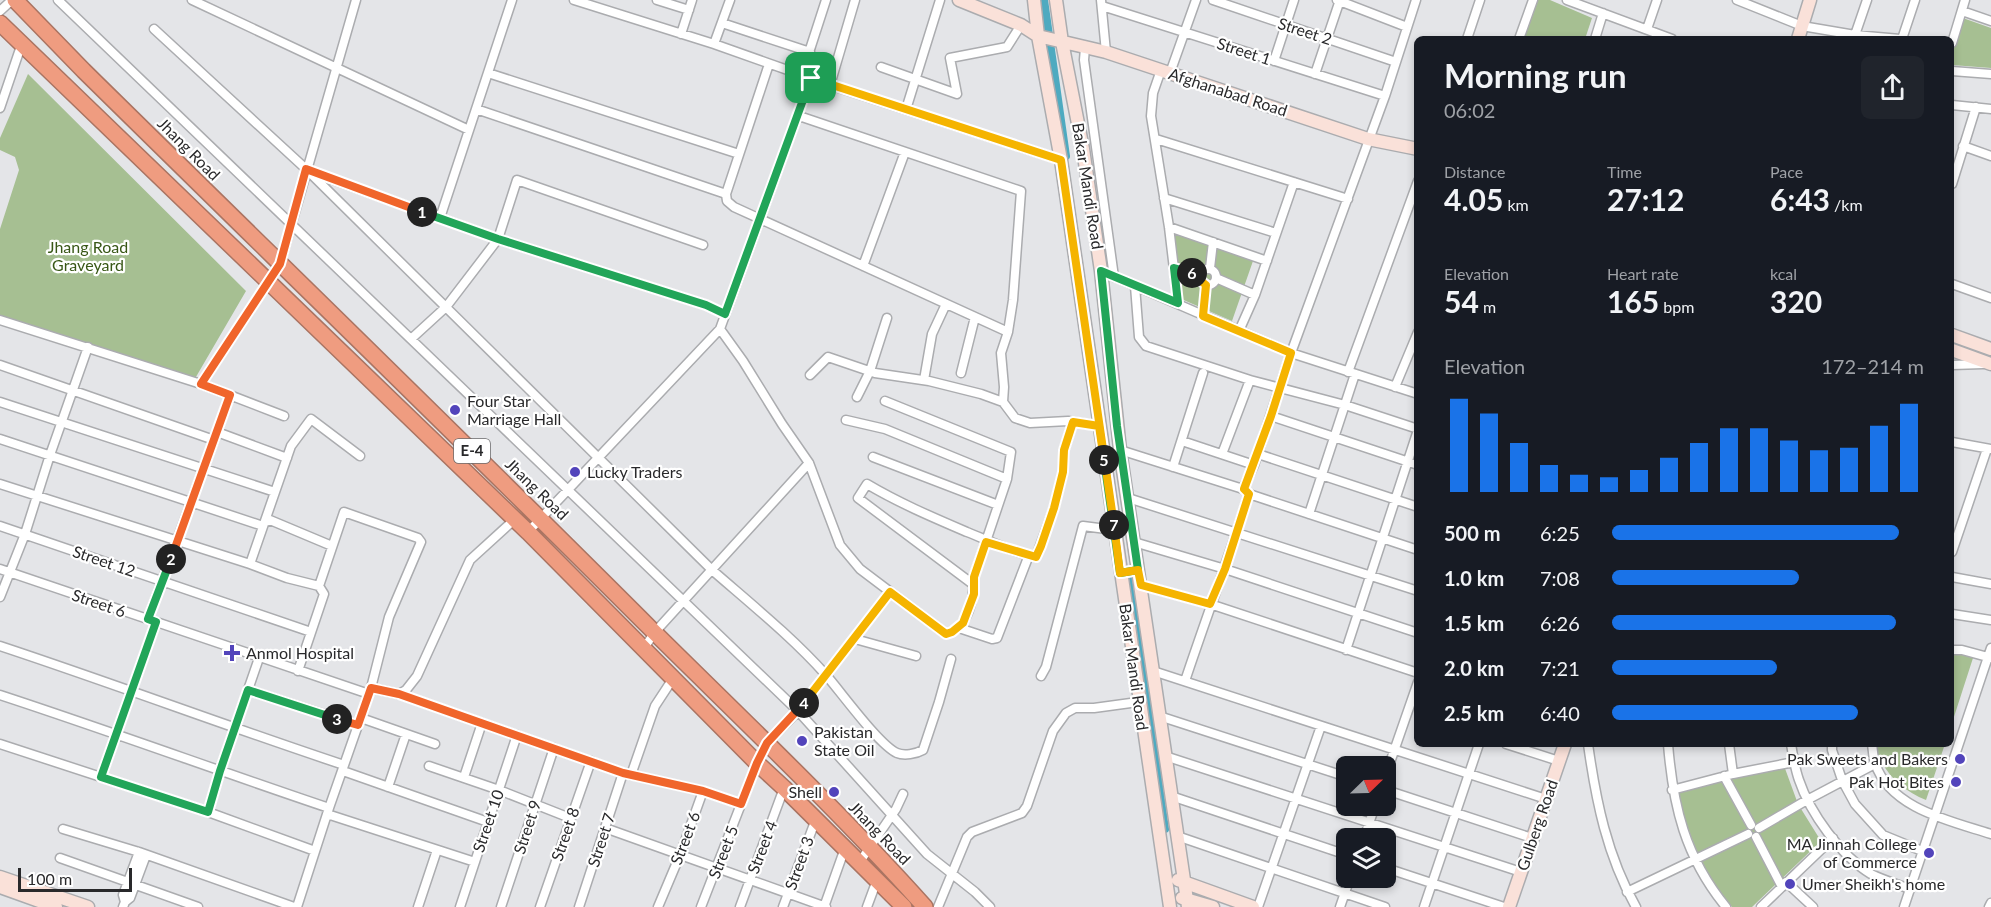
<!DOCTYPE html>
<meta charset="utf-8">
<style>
body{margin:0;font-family:Lato,sans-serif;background:#20242c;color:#f1f3f6;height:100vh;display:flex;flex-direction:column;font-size:22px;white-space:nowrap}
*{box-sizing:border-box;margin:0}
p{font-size:20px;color:#9ea1a6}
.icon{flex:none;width:33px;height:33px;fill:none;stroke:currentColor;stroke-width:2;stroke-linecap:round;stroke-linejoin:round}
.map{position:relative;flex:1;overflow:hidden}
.drawer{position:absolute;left:1414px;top:36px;width:540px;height:711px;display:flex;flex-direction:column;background:#171b24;border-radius:9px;box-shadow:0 3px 9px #0003}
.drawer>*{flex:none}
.needle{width:39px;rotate:67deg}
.buttons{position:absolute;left:1336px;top:756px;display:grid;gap:12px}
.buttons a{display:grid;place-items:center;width:60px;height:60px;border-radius:9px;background:#171b24;box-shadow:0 3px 9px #0003;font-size:30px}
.scale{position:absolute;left:18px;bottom:15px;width:114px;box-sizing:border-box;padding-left:6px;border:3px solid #29292b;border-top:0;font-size:16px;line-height:21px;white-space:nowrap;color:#29292b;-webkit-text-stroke:4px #fff;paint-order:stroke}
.pin{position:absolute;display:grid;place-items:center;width:51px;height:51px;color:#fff;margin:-26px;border-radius:12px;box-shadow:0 3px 9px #0006}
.km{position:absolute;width:30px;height:30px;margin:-15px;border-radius:50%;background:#222;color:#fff;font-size:16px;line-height:30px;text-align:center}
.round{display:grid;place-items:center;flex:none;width:63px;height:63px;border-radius:9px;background:#20242c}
.summary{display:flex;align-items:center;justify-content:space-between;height:102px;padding:0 30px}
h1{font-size:33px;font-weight:700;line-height:45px}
.figures{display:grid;grid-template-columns:repeat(3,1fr);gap:9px;height:102px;padding:6px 30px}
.figures div{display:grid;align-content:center}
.figures b{font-size:30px;font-weight:700}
.figures small{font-size:16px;font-weight:400}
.figures p{font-size:16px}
.chart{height:168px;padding:12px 30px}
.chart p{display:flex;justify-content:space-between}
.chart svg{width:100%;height:108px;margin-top:6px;stroke:#1a73e8;stroke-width:6}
ul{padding:0 30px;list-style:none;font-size:20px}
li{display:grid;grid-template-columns:96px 72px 1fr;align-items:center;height:45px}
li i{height:15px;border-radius:8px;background:#1a73e8}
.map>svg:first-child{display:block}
</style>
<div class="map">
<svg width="1991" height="907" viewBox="0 0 1991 907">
<rect width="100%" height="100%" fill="#e4e5e8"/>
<!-- green -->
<path fill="#a6bf92" d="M1538,0H1550L1592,18L1585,39H1524Z
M1960,17L1991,28V68L1952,65V45Z
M28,74L246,291L193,382L0,319V229L19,170L15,157L0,150V138Z
M1170,225L1253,261L1232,321L1179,298Z
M1952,652L1973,658L1952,723Z
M1875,744H1945L1926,800C1901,790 1881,771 1875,744Z
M1783,763L1798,804L1821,841L1752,907H1732C1703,874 1687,832 1677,790Z"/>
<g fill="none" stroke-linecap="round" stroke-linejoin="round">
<!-- canal -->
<path stroke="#4eaac0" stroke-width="8" d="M1044,0L1066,156
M1127,572L1144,678L1165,829"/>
<!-- street casing -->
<g stroke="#abacaf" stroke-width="11">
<path id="street" d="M58,0L798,711L927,854L975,892L990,907
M192,0L469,130
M574,0L714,44L830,85L1061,160
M657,0L689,10
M1101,0L1106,52
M1213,0L1396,62
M1337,0L1407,27
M1567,0L1672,39
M1737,0L1802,26L1855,35L1900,39
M1102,6L1385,96
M0,11L12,0
M1962,11L1991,21
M722,23L810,52
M154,29L306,169L712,570C751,604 792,637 826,675C841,692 879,745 897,753C904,756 916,754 923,750L939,702L951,659
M1647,29L1657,0
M681,34L692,0
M1855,35L1867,0
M1467,39L1480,0
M1519,39L1533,0
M1595,39L1603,13
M1902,39L1915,0
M1952,43L1965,0
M714,44L730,0
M1085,48L1084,60L1114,277
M1274,61L1294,0
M881,67L957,94L950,58L1007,47L1021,25
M1161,70L1153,93L1151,116L1169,227L1178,303
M1952,71L1991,74
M488,73L739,154
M1170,73L1196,0
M802,74L826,0
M1315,74L1340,0
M830,85L855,0
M908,103L940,0
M1952,105L1991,109
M0,108L22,43
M476,109L726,194L727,201L734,207L1008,332
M799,116L1021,191L1013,300L1008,332L1001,353L1004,387L1003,402
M1156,139L1348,199
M1963,146L1991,156
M309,171L498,239L706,305L725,314
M1952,184L1976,107
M726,194L769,64
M1164,198L1276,233
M440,218L512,0
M1169,227L1267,261
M863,266L905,152
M1174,268L1200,275
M1210,268L1213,242
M1200 277a8 8 0 1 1 16 0a8 8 0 1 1-16 0Z
M1101,271L1291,353L1418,394
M1216,278L1255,295
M1952,284L1991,298
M1135,286L1139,337L1146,346L1250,380L1345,405L1418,429
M1203,316L1206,285
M0,320L201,384L280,264L356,0
M720,329L743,361L782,424L809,463L840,545L860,569L946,634C969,628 974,598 974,577L1007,479L1011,452L885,401
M1239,331L1255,295L1294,182
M411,339L446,307L498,239L517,180L703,245
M0,365L214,440L148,619
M1952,365L1983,364
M1348,372L1418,181
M961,373L975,317
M810,375L828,357L875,373L929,381L981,394L1003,402L1015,418L1030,423L1068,421L1099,426
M924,380L932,334L946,304
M201,384L284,416
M1395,387L1418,332
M857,397L870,371L887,318
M0,402L275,492
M1271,416L1418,465
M846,420L885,429L1007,479
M217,432L287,458
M215,437L230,395
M0,439L260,525L270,520L332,546
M1182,441L1254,465
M1952,442L1991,449
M1120,450L1243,489L1249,494L1418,550
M1222,454L1250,380
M1258,454L1418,507
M873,457L998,505
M1173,467L1203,373
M0,484L250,564L287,578L319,586
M1243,489L1254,465L1291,353L1385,96L1416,0
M1128,498L1418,591
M1309,514L1355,374
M0,526L311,632
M528,532L720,329L811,78
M1134,542L1225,569L1418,633
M1952,552L1987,449
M250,564L291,446L311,419L360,456
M0,569L369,694
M1952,577L1991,584
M974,585L858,498L867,484C899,503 932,517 967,532C990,541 1011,552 1036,557L1054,508L1063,472L1064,450L1073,422
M1141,585L1210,604L1418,673
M0,597L25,534L50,455L88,347
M1952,614L1991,620
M959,628L992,639L997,638L1029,555
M855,639L916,656
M0,646C115,684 229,727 344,765
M644,648L655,632L809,463
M1346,650L1418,430
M1952,650H1962L1991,658
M1153,671L1546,799
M1041,676L1046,667L1083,526L1114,530
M1185,681C1206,618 1229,557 1249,494
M371,688L399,694L623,773L703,791L741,804
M248,690L358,725
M399,694L406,690L417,676L470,560L515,519
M0,695C110,731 219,771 329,808
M1159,716L1347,777
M361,718L435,744
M0,744L208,812L315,851
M1506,744L1559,761
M1588,744C1596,801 1607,856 1636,907
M1668,744C1673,806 1685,857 1726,907
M1729,744L1733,774
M1791,744C1793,756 1795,769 1799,780C1810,813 1841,856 1871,874C1883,880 1897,884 1910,889
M1832,744V750L1842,780L1855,804L1883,835L1922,851
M1872,744C1873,750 1873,757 1875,763C1890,809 1951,821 1991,834
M1165,756L1521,872
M429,766L499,790L570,818
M343,771L488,822
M1386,774L1418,682
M631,775L655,706L674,677
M1724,776L1751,825
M101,777L156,622
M464,777L482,723
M388,787L406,734
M1386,790L1532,838
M1672,790L1733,774L1794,762
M1171,796L1347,855
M208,812L220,771L259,658
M327,814L475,862
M605,828L826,907
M1759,828L1807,800L1875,764
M63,829L139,852L294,907
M1177,836L1385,907
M1756,837L1782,887
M1364,838L1375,806
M60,858L198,907
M859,863L896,809L903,794
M1386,868L1504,907
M1786,882L1813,907
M1627,892L1748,834
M125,902L123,895L139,852
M123,907L125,902L130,898L146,855
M297,907L329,808L371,688L389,617L421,542L418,538L344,512L319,586L324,594L298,671
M418,907L437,850
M460,907L517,735
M501,907L554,748
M540,907L591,761
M579,907L623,773
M658,907L680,855L703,791
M701,907L757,763L767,743L798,711L890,592
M740,907L784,788
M783,907L816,819
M824,907L845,848
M867,907L877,880
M938,907L967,837L972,832L1022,813L1027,806L1053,731L1066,713L1075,708H1094L1138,702
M1258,907L1321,726
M1340,907L1350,878
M1424,907L1479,744
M1761,907L1833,838
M1904,907L1991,648
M1989,907L1991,903"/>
</g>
<!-- secondary casing -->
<g stroke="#abacaf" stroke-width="15">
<path id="secondary" d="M959,0L1021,25L1038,36L1106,52L1368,139L1418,149
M1034,0L1038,36L1061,160L1170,907
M1056,0L1062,42L1083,149L1101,271L1120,450L1188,907
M1798,39L1810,0
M1952,335L1991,349
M1952,350L1991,364
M0,877L88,907
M1178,880L1253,907
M0,887L56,907
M1182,898L1213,907
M1509,907L1565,744"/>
</g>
<!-- highway casing -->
<g stroke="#aa7462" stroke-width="18">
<path id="highway" d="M15,0L84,71C274,258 465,443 653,631C745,722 839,811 925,907
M0,23L528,532L757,763L784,788L904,907"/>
</g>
<!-- street -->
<use href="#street" stroke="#fff" stroke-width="8"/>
<!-- secondary -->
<use href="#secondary" stroke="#fae1d9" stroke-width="12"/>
<!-- highway -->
<use href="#highway" stroke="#ef9c80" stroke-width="15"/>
</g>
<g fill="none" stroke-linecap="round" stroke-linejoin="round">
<!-- split-1 casing -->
<g stroke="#fff" stroke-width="12">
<path id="split-1" d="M422,212L498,239L706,305L725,314L811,78"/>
</g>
<!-- split-2 casing -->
<g stroke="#fff" stroke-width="12">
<path id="split-2" d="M171,559L230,395L201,384L280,264L306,169L422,212"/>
</g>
<!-- split-3 casing -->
<g stroke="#fff" stroke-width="12">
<path id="split-3" d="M171,559L148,619L156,622L101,777L208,812L220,771L248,690L337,719"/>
</g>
<!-- split-4 casing -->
<g stroke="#fff" stroke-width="12">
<path id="split-4" d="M337,719L358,725L371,688L399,694L623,773L703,791L741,804L757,763L767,743L804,703"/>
</g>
<!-- split-5 casing -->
<g stroke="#fff" stroke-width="12">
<path id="split-5" d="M804,703L890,592L946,634L952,632L963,623L974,594V577L986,542L1036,557L1041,546L1054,508L1063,472L1064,450L1073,422L1099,426L1104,460"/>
</g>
<!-- split-6 casing -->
<g stroke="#fff" stroke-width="12">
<path id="split-6" d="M1104,460L1120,573L1138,570L1117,426L1101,271L1178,303L1174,268L1192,273"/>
</g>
<!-- split-7 casing -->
<g stroke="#fff" stroke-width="12">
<path id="split-7" d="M1114,525L1120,573L1138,570L1141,585L1210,604L1225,569L1249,494L1244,489L1271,416L1291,353L1203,316L1206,285L1201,281L1200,275L1192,273"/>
</g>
<!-- split-8 casing -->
<g stroke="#fff" stroke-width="12">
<path id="split-8" d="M811,78L1061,160L1114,525"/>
</g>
<!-- split-1 -->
<use href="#split-1" stroke="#22a559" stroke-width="8"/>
<!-- split-2 -->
<use href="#split-2" stroke="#f0652b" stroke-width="8"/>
<!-- split-3 -->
<use href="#split-3" stroke="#22a559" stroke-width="8"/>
<!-- split-4 -->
<use href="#split-4" stroke="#f0652b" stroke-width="8"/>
<!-- split-5 -->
<use href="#split-5" stroke="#f5b400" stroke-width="8"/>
<!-- split-6 -->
<use href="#split-6" stroke="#22a559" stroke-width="8"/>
<!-- split-7 -->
<use href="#split-7" stroke="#f5b400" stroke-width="8"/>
<!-- split-8 -->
<use href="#split-8" stroke="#f5b400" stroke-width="8"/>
</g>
<!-- markers -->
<g fill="#5244bb" stroke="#fff" stroke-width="2">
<circle cx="455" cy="410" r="6"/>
<circle cx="575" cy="472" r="6"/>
<path d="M229 644h6v6h6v6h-6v6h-6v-6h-6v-6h6z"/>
<circle cx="802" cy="741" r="6"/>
<circle cx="1960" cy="759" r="6"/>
<circle cx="1956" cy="782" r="6"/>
<circle cx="834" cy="792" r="6"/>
<circle cx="1929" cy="853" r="6"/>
<circle cx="1790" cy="884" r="6"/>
</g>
<g text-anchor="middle" stroke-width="4.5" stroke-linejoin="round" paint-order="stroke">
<!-- shield labels -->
<rect fill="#fff" stroke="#69696b" stroke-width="1.5" x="454" y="439" width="36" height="24" rx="4.5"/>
<g font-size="15" font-weight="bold" fill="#29292b">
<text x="472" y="456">E-4</text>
</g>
<!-- street labels -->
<g font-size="16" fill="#29292b" stroke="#fff">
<text transform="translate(1305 31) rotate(18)" y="6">Street 2</text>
<text transform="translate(1244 51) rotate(18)" y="6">Street 1</text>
<text transform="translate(1228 92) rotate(18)" y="6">Afghanabad Road</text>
<text transform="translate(189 149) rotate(45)" y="6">Jhang Road</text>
<text transform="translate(1088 186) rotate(81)" y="6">Bakar Mandi Road</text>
<text transform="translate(537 489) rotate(44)" y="6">Jhang Road</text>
<text transform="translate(104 561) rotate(19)" y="6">Street 12</text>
<text transform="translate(99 603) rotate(19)" y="6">Street 6</text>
<text transform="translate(1134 667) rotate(82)" y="6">Bakar Mandi Road</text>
<text transform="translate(488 821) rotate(-71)" y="6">Street 10</text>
<text transform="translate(1537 825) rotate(-71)" y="6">Gulberg Road</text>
<text transform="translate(527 827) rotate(-72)" y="6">Street 9</text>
<text transform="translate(880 833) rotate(46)" y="6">Jhang Road</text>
<text transform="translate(565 834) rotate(-71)" y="6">Street 8</text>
<text transform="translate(685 838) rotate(-69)" y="6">Street 6</text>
<text transform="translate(601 840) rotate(-72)" y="6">Street 7</text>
<text transform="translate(762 847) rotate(-69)" y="6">Street 4</text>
<text transform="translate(723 852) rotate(-69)" y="6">Street 5</text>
<text transform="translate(799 863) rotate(-70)" y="6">Street 3</text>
</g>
<!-- park labels -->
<g font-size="16" fill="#385716" stroke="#fff">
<text x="88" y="253">Jhang Road<tspan x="88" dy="18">Graveyard</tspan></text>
</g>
<!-- poi labels -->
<g font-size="16" fill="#29292b" stroke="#fff" text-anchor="start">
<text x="467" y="407">Four Star<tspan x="467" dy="18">Marriage Hall</tspan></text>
<text x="587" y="478">Lucky Traders</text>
<text x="246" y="659">Anmol Hospital</text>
<text x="814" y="738">Pakistan<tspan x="814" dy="18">State Oil</tspan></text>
<text x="1948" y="765" text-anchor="end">Pak Sweets and Bakers</text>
<text x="1944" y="788" text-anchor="end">Pak Hot Bites</text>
<text x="822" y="798" text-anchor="end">Shell</text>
<text x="1917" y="850" text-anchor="end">MA Jinnah College<tspan x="1917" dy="18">of Commerce</tspan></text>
<text x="1802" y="890">Umer Sheikh's home</text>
</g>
</g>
</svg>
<div class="buttons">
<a><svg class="needle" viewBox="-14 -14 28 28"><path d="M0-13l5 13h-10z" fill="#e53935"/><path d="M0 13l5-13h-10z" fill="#9ea1a6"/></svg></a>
<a><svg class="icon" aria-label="layers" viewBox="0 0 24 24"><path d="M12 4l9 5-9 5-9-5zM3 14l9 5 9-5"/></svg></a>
</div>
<div class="scale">100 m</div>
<div class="pin" style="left:811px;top:78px;background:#1e9e55"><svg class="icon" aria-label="arrive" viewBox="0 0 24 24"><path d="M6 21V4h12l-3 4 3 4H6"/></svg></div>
<b class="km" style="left:422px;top:212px">1</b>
<b class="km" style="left:171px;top:559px">2</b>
<b class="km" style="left:337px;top:719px">3</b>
<b class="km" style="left:804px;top:703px">4</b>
<b class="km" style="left:1104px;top:460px">5</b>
<b class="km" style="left:1192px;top:273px">6</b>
<b class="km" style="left:1114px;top:525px">7</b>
<section class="drawer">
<div class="summary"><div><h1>Morning run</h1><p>06:02</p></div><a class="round"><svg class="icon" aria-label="share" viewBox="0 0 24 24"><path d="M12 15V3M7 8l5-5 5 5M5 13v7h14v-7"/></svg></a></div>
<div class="figures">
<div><p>Distance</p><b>4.05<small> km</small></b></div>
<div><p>Time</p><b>27:12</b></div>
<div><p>Pace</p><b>6:43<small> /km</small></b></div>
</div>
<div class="figures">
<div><p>Elevation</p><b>54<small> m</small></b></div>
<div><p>Heart rate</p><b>165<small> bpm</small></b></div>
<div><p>kcal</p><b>320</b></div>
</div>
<div class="chart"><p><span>Elevation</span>172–214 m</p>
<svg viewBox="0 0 160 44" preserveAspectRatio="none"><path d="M5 44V6M15 44V12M25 44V24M35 44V33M45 44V37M55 44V38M65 44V35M75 44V30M85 44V24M95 44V18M105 44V18M115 44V23M125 44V27M135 44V26M145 44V17M155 44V8"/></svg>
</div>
<ul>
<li><b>500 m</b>6:25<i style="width:92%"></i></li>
<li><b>1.0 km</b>7:08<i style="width:60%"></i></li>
<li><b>1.5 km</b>6:26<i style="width:91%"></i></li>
<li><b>2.0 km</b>7:21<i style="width:53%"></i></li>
<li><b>2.5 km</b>6:40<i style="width:79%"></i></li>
</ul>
</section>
</div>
